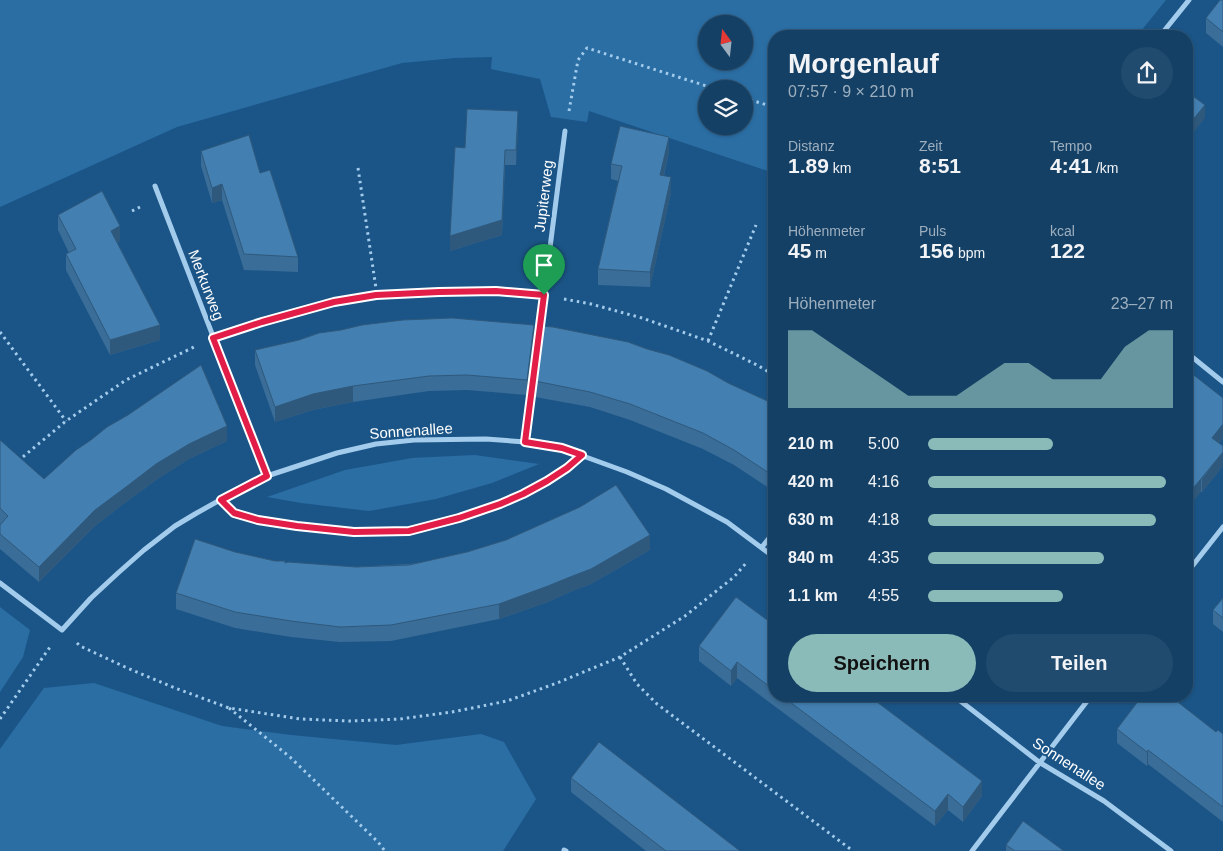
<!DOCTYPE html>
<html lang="de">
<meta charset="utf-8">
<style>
body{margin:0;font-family:Arial,sans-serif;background:#214b6e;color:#f1f3f6;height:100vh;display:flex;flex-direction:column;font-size:19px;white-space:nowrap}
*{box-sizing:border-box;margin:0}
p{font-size:16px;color:#9dafbf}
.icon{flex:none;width:28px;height:28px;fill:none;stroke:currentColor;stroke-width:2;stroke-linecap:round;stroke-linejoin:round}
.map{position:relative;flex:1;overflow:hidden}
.drawer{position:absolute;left:768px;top:30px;width:425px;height:672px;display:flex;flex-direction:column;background:#144065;border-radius:20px;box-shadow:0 1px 4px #0004,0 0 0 1px #335979}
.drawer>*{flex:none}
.needle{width:32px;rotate:345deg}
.tools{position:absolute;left:698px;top:15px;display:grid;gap:10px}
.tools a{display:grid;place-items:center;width:55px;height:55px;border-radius:50%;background:#144065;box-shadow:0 1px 4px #0004,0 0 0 1px #335979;font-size:25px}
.pin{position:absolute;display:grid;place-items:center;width:42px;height:42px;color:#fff;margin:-51px -21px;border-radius:50% 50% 50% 0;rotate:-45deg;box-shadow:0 0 5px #0007}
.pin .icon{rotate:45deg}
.round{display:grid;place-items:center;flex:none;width:52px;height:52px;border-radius:26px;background:#214b6e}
.headline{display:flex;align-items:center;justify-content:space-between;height:85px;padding:0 20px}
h1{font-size:28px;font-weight:600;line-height:38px}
.figures{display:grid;grid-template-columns:repeat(3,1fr);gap:8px;height:85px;padding:5px 20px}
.figures div{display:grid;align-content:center}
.figures b{font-size:21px;font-weight:600}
.figures small{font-size:14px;font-weight:400}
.figures p{font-size:14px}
.chart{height:140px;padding:10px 20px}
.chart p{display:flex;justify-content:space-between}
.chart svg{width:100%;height:90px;margin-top:5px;fill:#8bbbb9;opacity:.7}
.button{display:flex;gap:10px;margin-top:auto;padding:10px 20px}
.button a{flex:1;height:58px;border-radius:30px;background:#8bbbb9;color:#111;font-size:20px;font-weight:600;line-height:58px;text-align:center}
.button a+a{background:#214b6e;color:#f1f3f6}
ul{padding:0 20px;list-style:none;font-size:16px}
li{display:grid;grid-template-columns:80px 60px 1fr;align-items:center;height:38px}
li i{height:12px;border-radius:6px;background:#8bbbb9}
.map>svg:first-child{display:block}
</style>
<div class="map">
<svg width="1223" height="851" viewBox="0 0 1223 851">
<rect width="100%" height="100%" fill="#1b5587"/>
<!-- green -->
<path fill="#2b6ea4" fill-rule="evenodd" d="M0,0H1166L1137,36H774V173L589,111L587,122L551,117L540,79L491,69L492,57L455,58L402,63L177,127L0,207ZM706,24H744V61H706ZM706,89H744V126H706Z
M475,455L539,464L492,483L436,499L369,511L301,503L267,497L345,470L412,458Z
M0,607L30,630L23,657L0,692Z
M94,683L222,726L291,735L396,745L481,734L504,742L536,799L503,851H0V749L44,688Z"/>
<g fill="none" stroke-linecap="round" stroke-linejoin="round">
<!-- path -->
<path stroke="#a3ccec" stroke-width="3" stroke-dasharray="2.5 4" stroke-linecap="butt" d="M744,98L774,107
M569,111L578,60L587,48L716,89
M358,168L377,295
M132,211L140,207
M564,299L591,304L642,318L708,341L757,365L774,375
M235,331C267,320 300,309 333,302C361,296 389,294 417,293C452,291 488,291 523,293
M0,332L66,421
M708,341L756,225
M18,461L66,421L126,380L194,347
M77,643L80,646L125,667L175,688L229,708L300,719L351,721L400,719L452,712L507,701L557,683L620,657L685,616L734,577L747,562
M620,657L637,684L657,704L853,851
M229,708L290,757L378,842L385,851
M0,719L50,647"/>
<!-- street -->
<path stroke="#a3ccec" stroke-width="5" d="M1160,36L1189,0
M155,186L267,476
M1186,352L1223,382
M525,442L565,131
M221,500L234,513L258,520L297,526L354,532L409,531L459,518L500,504L523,494L547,481L567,468L582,455
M762,547L774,532
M1186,574L1223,527
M0,583L62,630L91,598L118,573L144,550L175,526L195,514L236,491L267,476L337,453L376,444L414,440L486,439L525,442L561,448L627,472L666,489L727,522L774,557
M954,696L1039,762L1104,801L1171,851
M564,850L566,851
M972,851L1091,696"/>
</g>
<!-- wall -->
<path fill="#3a6d98" d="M1223,0V47L1206,33V18Z
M518,127L516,165H505L502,235L450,251L465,148Z
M201,151L260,173L298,257V272L244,270L222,200L212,203L201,166Z
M669,152L664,175L671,193L650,287L598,285V269L618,181L611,179V164Z
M58,215L120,241L117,243L160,340L110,355L66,270V254L69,253L58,230Z
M299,340H534L527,395L467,390L429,391L353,402L313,410L275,422L255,365V350Z
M647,349L728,383L774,404L769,488L734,465L703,449L630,420L590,407L535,397V381Z
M1186,369L1223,438L1219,443L1223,446V466L1202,492H1201Z
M0,440L44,479L91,440L227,441L189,459L156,480L126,502L95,526L39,582L0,549V525L1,524H0Z
M650,550L591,584L570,592L548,602L499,619L391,641L340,642L291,637L235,628L176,609V593L235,552L285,563L356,567Z
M1223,598V632L1213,624V610Z
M774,625V696H869L982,796L963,822L948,810L935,826L737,678L731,686L699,661V646Z
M1117,729L1216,732L1223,734V822L1148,764L1147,766L1117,743Z
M571,778L740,851H646L571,792Z
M1006,845L1064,851H1006Z"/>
<!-- shaded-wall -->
<path fill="#2f597c" d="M1205,105V118L1186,142V128Z
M518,111V127L516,165V150Z
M669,137V152L660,190V175Z
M505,150L502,235L450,251V236Z
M671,177V193L650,287V272Z
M222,184V200L212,203V188Z
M120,226V241L111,246V231Z
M160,325V340L110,355V340Z
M534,325V340L527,395V380Z
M353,386V402L313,410L275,422V407L313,394Z
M1223,424V438L1212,451V438Z
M227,426V441L189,459L156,480L126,502L95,526L39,582V567L95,510L156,464L189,444Z
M1223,452V466L1202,492V479Z
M774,467V482L769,488V473Z
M1201,478V492L1186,510V497Z
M650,535V550L591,584L570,592L548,602L499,619V604Z
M737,662V678L731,686V671Z
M1148,750V764L1147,766V752Z
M982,781V796L963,822V807Z
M948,794V810L935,826V811Z"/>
<!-- building -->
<path fill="#437fb1" stroke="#2f597c" d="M1220,0H1223V32L1206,18Z
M1186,91L1205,105L1186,128Z
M467,109L518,111L516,150H505L502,220L450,236L455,147L465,148Z
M620,126L669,137L660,175L671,177L650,272L598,269L622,166L611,164Z
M249,135L260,173L270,170L298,257L244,254L222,184L212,188L201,151Z
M102,191L120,226L111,231L160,325L110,340L66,254L76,249L58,215Z
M452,318L534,325L527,380L467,375L429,376L353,386L313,394L275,407L255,350L299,340L319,333L341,330L362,325L403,320Z
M542,326L553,327L628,342L647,349L669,355L707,371L728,383L774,404V467L769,473L734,450L703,433L630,404L590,392L535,381Z
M201,365L227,426L189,444L156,464L126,487L95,510L39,567L0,534V525L8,516L0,508V440L44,479L76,450L91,440L107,427L128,415Z
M1186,369L1223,398V424L1212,438L1223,446V452L1186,497Z
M616,485L650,535L591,569L570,577L548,586L499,604L391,625L340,627L291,621L235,612L176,593L195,539L235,552L275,561H285V563L288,562L356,567L409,565L467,552L506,540L580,507Z
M736,597L774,625V690L737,662L731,671L699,646Z
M1223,598V618L1213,610Z
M782,696H869L982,781L963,807L948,794L935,811Z
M1142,696H1170L1216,732L1218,730L1223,734V807L1148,750L1147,752L1117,729Z
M599,742L740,851H666L571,778Z
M1023,821L1064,851H1015L1006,845Z"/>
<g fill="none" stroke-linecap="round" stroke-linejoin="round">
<!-- route casing -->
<g stroke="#fff" stroke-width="10">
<path id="route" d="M496,291L544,295L525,442L562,448L582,455L567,468L547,481L523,494L500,504L459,518L409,531L354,532L297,526L258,520L234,513L221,500L267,476L213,338L262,322L334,302L376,295L439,292Z"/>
</g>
<!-- route -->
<use href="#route" stroke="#e11d48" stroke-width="6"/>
</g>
<g text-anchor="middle" stroke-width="4" stroke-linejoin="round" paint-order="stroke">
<!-- street labels -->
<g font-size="15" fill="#fff" stroke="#1b5587">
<text transform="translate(544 196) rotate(-83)" y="5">Jupiterweg</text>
<text transform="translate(206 285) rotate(69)" y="5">Merkurweg</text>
<text transform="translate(411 431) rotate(-4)" y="5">Sonnenallee</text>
<text transform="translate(1069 764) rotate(33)" y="5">Sonnenallee</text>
</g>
</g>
</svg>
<div class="tools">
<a><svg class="needle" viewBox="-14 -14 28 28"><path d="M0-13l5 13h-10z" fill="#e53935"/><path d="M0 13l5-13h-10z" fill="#9dafbf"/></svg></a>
<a><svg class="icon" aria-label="layers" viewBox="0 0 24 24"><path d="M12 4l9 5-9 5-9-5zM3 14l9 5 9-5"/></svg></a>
</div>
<div class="pin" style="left:544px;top:295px;background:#1e9e55"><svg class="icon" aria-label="arrive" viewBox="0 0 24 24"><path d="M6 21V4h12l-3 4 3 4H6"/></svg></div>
<section class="drawer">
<div class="headline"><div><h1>Morgenlauf</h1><p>07:57 · 9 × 210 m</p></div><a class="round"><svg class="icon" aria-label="share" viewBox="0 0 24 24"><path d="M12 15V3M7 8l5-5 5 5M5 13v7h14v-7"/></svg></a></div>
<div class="figures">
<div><p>Distanz</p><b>1.89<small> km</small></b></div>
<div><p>Zeit</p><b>8:51</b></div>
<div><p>Tempo</p><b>4:41<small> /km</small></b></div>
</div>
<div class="figures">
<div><p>Höhenmeter</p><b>45<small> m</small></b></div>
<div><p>Puls</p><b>156<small> bpm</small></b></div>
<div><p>kcal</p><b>122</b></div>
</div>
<div class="chart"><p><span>Höhenmeter</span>23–27 m</p>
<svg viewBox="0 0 160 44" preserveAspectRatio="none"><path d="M0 44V6L10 6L20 14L30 22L40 30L50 38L60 38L70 38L80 30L90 22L100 22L110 30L120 30L130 30L140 14L150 6L160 6V44z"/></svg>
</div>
<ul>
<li><b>210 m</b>5:00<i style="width:51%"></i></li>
<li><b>420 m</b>4:16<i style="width:97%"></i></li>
<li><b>630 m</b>4:18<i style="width:93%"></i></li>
<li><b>840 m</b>4:35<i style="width:72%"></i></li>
<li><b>1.1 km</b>4:55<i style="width:55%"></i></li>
</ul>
<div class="button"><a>Speichern</a><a>Teilen</a></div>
</section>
</div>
